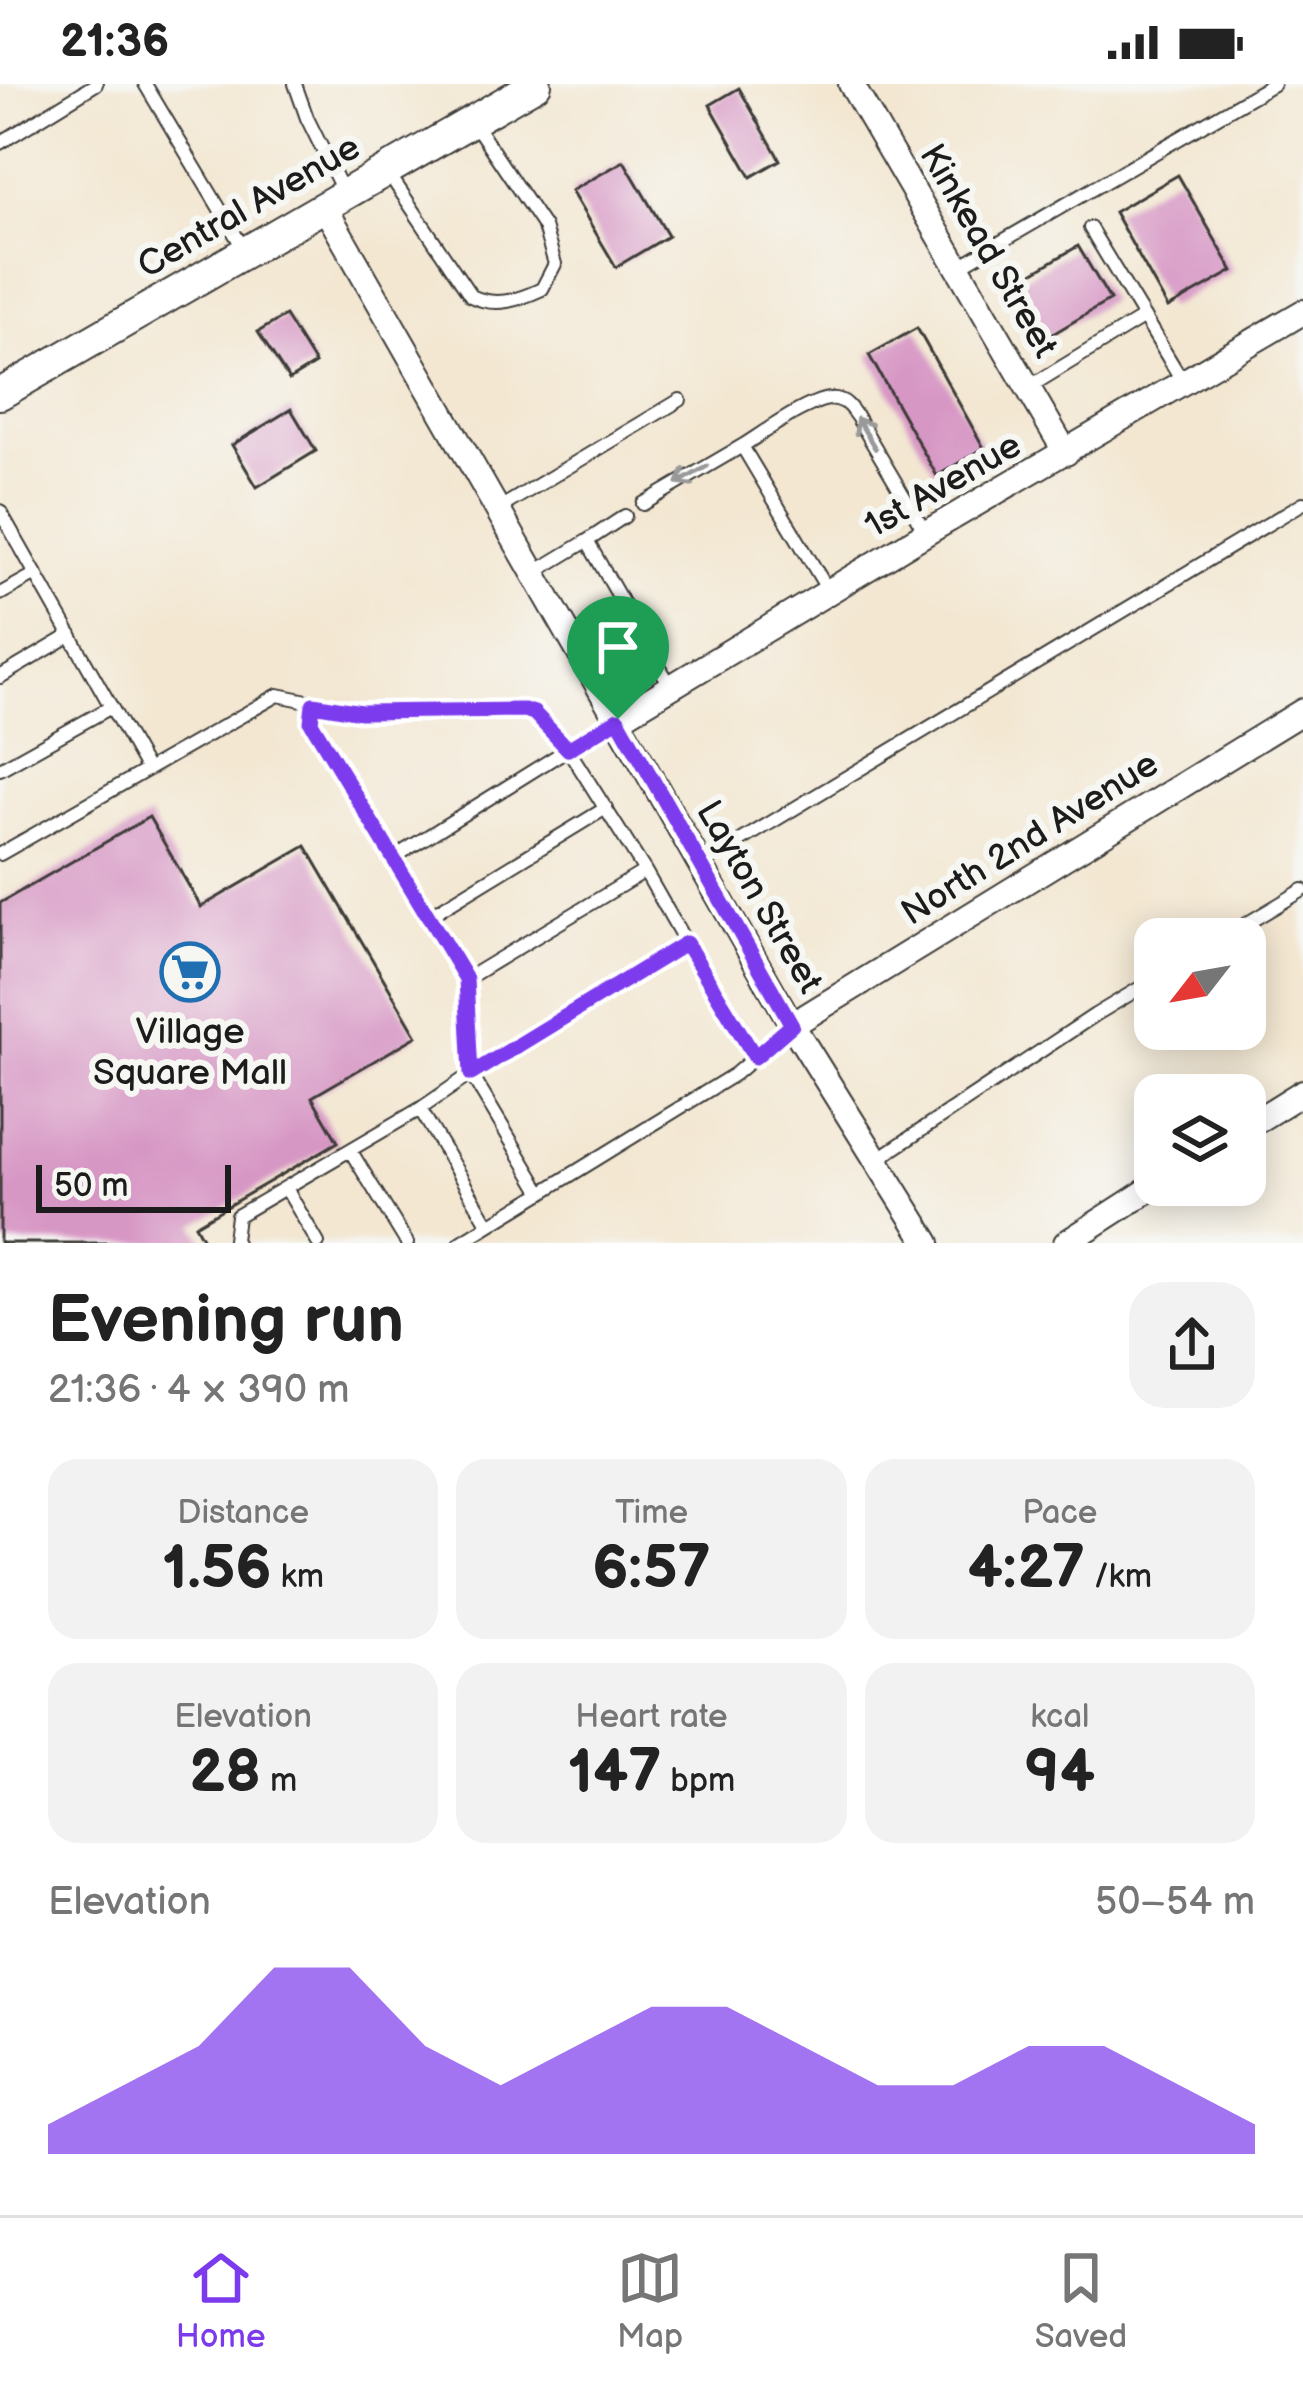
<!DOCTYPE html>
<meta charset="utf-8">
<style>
body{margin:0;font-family:"Balsamiq Sans",sans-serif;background:#f2f2f2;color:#222;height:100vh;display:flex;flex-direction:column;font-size:45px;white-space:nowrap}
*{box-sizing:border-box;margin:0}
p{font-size:39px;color:#767676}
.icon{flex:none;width:66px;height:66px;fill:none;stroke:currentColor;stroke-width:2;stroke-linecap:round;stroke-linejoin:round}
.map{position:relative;height:1159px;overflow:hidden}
.panel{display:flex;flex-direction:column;background:#fff;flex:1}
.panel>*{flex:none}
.needle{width:78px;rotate:239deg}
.fabs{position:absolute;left:1134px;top:834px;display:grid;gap:24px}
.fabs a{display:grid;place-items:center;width:132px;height:132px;border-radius:24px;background:#fff;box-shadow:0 6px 30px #0003;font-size:60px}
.scale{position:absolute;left:36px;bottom:30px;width:195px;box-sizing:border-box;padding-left:12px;border:6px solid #1c1c1c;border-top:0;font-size:33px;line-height:42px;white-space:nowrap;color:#1c1c1c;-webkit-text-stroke:9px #f6f6f2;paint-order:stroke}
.pin{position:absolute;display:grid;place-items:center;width:102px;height:102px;color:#fff;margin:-123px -51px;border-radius:50% 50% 50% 0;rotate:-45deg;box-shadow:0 0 12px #0007}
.pin .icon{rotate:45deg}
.round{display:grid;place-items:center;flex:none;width:126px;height:126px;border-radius:36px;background:#f2f2f2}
.head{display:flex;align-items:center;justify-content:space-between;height:204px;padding:0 48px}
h1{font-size:66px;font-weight:600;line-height:90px}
.stats{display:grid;grid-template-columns:repeat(3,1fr);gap:18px;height:204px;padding:12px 48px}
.stats div{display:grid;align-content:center;border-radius:30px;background:#f2f2f2;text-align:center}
.stats b{font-size:60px;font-weight:600}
.stats small{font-size:33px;font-weight:400}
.stats p{font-size:33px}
.chart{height:336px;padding:24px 48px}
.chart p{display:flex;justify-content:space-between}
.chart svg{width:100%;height:216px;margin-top:12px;fill:#7c3aed;opacity:.7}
.status{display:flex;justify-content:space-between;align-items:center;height:84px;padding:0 60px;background:#fff;direction:ltr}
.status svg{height:33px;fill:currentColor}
.dock{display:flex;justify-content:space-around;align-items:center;height:168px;border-top:3px solid #e0e0e0;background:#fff;font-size:33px;color:#767676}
.dock a{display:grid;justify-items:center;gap:6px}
.dock .selected{color:#7c3aed}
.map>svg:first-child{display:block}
</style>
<div class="status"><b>21:36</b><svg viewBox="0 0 49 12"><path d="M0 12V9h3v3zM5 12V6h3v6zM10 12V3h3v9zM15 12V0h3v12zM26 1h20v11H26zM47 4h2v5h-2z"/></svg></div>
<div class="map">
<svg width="1303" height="1159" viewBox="0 0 1303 1159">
<rect width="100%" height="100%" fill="#f6f6f2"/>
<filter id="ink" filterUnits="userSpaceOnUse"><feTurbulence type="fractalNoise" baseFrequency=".00833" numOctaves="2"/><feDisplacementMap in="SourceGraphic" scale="24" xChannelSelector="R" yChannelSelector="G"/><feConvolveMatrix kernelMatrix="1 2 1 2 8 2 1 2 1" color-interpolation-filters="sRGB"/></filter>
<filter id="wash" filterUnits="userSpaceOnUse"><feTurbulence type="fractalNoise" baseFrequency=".004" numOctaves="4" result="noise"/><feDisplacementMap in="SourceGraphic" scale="48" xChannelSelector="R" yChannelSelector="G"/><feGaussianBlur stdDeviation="2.7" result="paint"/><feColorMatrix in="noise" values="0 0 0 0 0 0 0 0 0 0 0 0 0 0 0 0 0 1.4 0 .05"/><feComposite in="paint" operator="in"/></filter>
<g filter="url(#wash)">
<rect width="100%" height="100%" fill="#f3e7d2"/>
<g id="blocks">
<!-- building -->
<path fill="#d797c5" d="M739,4L780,76L751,93L710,21Z
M624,77L668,152L616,183L571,107Z
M1178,91L1233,187L1168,224L1114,128Z
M1078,162L1110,216L1046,254L1014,200Z
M285,232L315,280L289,296L258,248Z
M917,244L984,364L937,392L869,271Z
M291,325L316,367L257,403L232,361Z
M149,733L201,823L306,762L417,952L312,1013L338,1058L195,1141L205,1159H0V819Z"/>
</g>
</g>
<g filter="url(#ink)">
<use href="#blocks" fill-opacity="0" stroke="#3c3a37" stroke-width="3"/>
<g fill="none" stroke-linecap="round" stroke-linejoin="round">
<!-- service casing -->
<g stroke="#3c3a37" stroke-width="16">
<path id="service" d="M145,0L245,167
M295,0L307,34L344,109
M0,59L96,0
M387,87L471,212C496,224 518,216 542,205L555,180L544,143L474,39
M1090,144L1183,298
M958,183L1273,0
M1029,303L1144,233
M643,420L742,362
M498,425L680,316
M0,427L147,686
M587,457L625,432
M534,489L587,457L671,603
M829,508L742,362C762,350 814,311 836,315C847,317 851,325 857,333L925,448
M0,510L36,490
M0,593L71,551
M313,620L311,639L466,895L471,990L420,1025
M0,685L111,623
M0,770L278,611L361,628L524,626L534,629L568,665L618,635
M393,774L568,665L645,787L686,859L471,990L542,1109
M702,780L1303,419
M429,832L606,724
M1221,855L1303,806
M686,859L755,973
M466,895L645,787
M350,1066L407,1159
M878,1075L1095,931L1155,895
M286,1104L318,1159
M236,1159L234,1156L237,1132L420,1025L489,1141
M460,1159L735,990L792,941"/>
</g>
<!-- minor casing -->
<g stroke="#3c3a37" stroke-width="28">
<path id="minor" d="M851,0L1066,369
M324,122L792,941L928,1159
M618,635L926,449L1303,228
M792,941L1303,627
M1245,1044L1303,1008
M1066,1159L1156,1101"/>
</g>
<!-- tertiary casing -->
<g stroke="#3c3a37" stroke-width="34">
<path id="tertiary" d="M0,310L536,0"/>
</g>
<!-- service -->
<use href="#service" stroke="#fff" stroke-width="12"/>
<!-- minor -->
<use href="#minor" stroke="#fff" stroke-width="24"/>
<!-- tertiary -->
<use href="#tertiary" stroke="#fff" stroke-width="30"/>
</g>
<!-- one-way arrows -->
<defs><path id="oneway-shaft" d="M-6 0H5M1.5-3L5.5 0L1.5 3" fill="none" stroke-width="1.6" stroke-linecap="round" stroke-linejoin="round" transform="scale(3)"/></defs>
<g stroke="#999">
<use href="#oneway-shaft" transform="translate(866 349) rotate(-121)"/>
<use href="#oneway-shaft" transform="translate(692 391) rotate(150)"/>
</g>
</g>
<g fill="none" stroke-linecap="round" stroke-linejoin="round" filter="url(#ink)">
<!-- route casing -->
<g stroke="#fff" stroke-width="24">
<path id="route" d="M313,620L361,628L524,626L534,629L568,665L618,635L792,941L755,973L686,859L471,990L466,895L311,638Z"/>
</g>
<!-- route -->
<use href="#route" stroke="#7c3aed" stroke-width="15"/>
</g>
<!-- icons -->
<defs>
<g id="supermarket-ring" transform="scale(3)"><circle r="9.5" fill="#f6f6f2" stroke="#1f6fb2" stroke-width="1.5"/><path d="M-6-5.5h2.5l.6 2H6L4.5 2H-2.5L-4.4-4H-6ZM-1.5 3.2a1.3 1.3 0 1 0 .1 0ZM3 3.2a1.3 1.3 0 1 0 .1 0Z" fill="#1f6fb2"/></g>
</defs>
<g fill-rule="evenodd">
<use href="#supermarket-ring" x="190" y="888"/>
</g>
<g text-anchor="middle" stroke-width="12" stroke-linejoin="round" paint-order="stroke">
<!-- street labels -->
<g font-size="36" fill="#1c1c1c" stroke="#f6f6f2">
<text transform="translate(248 121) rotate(-30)" y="13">Central Avenue</text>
<text transform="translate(990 166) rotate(60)" y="13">Kinkead Street</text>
<text transform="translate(942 400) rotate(-30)" y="13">1st Avenue</text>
<text transform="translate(1029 753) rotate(-32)" y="13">North 2nd Avenue</text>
<text transform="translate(761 812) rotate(60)" y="13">Layton Street</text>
</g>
<!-- poi labels -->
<g font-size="36" fill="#1c1c1c" stroke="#f6f6f2">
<text x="190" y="959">Village<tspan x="190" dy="41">Square Mall</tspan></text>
</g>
</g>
</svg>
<div class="fabs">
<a><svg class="needle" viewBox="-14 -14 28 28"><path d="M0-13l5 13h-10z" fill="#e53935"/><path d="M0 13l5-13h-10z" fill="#767676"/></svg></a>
<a><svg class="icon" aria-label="layers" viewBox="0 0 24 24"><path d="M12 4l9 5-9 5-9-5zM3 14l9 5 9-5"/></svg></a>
</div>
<div class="scale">50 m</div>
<div class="pin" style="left:618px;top:635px;background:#1e9e55"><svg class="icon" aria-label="arrive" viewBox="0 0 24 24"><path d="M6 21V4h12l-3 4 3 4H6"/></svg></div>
</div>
<section class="panel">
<div class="head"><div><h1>Evening run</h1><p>21:36 · 4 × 390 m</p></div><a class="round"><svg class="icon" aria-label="share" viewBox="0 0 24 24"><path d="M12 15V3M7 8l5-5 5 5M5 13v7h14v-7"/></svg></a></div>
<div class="stats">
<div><p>Distance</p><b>1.56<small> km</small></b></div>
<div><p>Time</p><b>6:57</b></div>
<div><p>Pace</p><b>4:27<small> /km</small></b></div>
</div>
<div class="stats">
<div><p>Elevation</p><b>28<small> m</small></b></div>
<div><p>Heart rate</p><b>147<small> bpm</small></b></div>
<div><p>kcal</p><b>94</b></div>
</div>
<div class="chart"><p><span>Elevation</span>50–54 m</p>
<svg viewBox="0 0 160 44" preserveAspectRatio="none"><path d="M0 44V38L10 30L20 22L30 6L40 6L50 22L60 30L70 22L80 14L90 14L100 22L110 30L120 30L130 22L140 22L150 30L160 38V44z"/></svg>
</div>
</section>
<nav class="dock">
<a class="selected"><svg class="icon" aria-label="home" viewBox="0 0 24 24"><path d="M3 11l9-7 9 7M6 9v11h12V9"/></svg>Home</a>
<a><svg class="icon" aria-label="map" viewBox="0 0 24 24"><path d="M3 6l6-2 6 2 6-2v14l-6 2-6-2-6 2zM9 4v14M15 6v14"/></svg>Map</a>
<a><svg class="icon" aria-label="saved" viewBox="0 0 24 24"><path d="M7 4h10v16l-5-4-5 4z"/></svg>Saved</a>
</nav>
